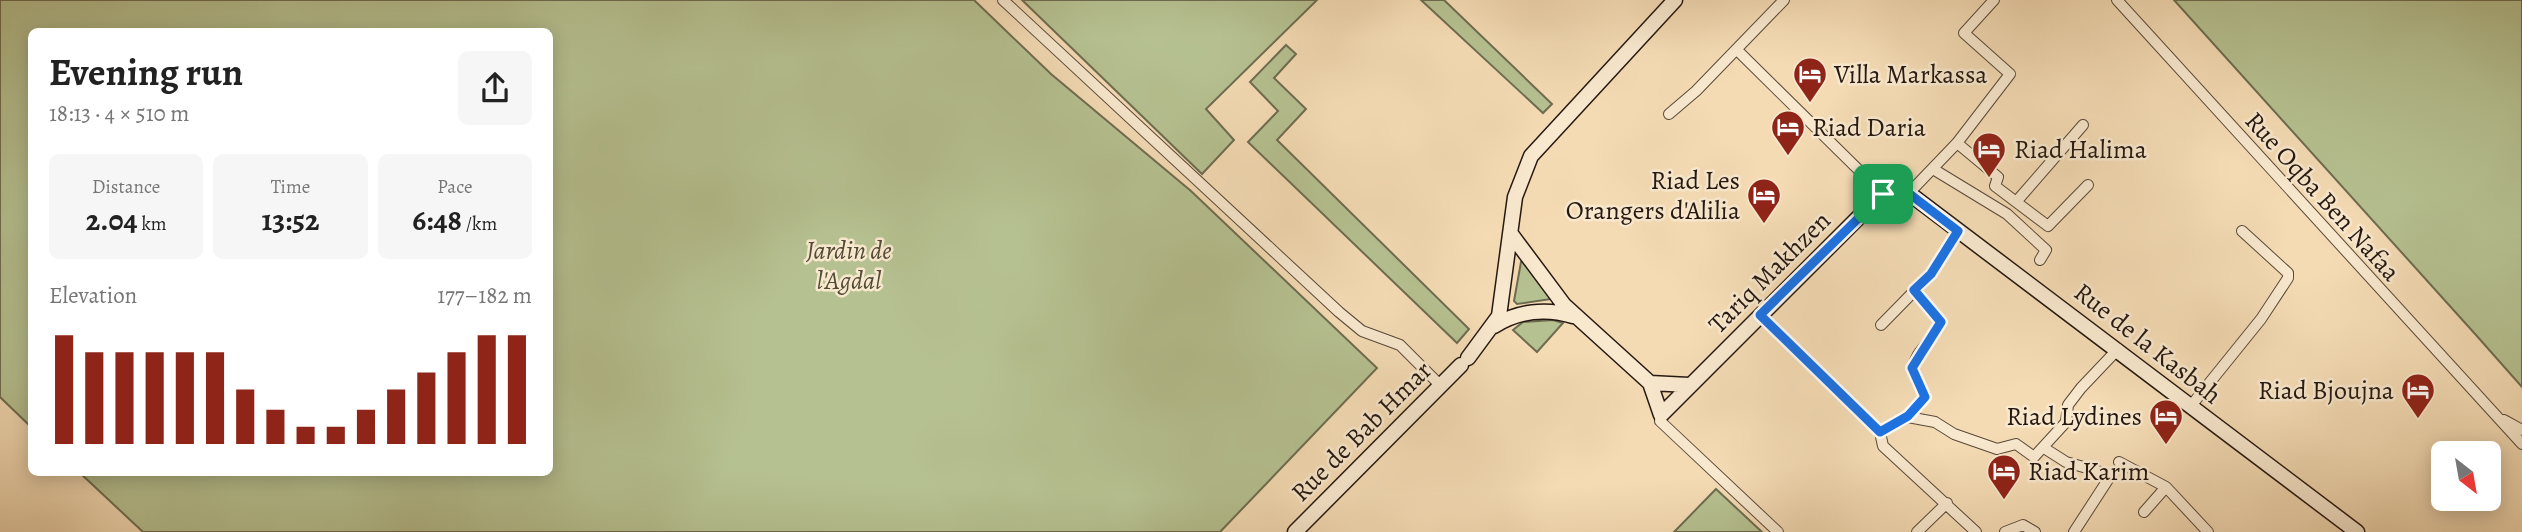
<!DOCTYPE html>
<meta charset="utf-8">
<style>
body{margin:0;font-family:Alegreya,serif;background:#f6f6f6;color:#222;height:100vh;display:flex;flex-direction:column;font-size:26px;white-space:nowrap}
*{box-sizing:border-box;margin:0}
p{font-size:23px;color:#767676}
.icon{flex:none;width:38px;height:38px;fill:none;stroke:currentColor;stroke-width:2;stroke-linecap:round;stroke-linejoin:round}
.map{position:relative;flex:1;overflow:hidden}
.panel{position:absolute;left:28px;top:28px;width:525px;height:448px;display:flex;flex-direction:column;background:#fff;border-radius:10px;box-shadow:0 4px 18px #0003}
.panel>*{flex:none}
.needle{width:46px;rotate:149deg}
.buttons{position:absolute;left:2431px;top:441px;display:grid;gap:14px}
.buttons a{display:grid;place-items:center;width:70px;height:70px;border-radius:10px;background:#fff;box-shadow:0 4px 18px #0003;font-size:35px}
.pin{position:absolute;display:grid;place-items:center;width:60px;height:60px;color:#fff;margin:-30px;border-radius:14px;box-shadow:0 4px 10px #0006}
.round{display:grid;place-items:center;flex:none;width:74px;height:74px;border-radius:10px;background:#f6f6f6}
.summary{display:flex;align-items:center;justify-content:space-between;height:119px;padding:0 21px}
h1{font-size:38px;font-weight:600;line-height:52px}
.stats{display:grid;grid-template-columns:repeat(3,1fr);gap:10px;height:119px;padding:7px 21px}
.stats div{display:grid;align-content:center;border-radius:10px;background:#f6f6f6;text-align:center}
.stats b{font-size:30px;font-weight:600}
.stats small{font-size:19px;font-weight:400}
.stats p{font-size:19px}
.chart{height:196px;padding:14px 21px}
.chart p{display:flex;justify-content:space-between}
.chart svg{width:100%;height:126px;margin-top:7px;stroke:#8f2418;stroke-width:6}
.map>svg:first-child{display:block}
</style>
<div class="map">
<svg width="2522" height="532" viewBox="0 0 2522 532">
<rect width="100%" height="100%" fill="#f4dbb4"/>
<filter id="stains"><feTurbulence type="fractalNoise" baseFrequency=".00286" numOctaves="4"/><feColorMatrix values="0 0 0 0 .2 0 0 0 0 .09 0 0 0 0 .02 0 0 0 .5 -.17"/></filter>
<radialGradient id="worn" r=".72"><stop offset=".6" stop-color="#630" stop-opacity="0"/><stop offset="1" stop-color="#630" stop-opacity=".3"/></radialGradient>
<!-- green -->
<path fill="#b6c191" stroke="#6e6c50" stroke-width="2" d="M0,0H974L1051,74L1191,191L1377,368L1220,532H143L80,473L550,472V32H32L31,427L0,397Z
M1022,0H1317L1206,109L1234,140L1202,174Z
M1421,0H1444L1552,104L1543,113Z
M2174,0H2522V387L2476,335Z
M1286,45L1296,54L1274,78L1306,109L1277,140L1469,329L1457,343L1248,142L1278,111L1250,82Z
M1521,262H1527L1551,299L1517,304L1514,301Z
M1553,320L1563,323L1537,352L1513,330L1523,322Z
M1716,489L1762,532H1674Z"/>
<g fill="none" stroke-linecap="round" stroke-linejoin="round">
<!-- street casing -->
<g stroke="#594939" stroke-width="12">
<path id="street" d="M1003,0L1339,312L1362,331L1400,345L1440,385
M2117,0L2522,444
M1737,50L1883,194
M1669,114L1696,91L1784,0
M1957,143L1998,177L1995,186L2048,226L2088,185
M1933,169L2007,214L2046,250L2040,260
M1909,193L1957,143L2010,74L1964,33L1994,0
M2016,202L2083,125
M1760,315L1880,432
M1881,325L1931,274L1958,231
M2190,407L2261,319L2288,278V273L2242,231
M1661,415L1660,421L1778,532
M1908,417L1925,395C1899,356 1924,356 1941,322L1914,290
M2504,420L2522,430
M1880,432L1908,417L1935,422L1954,434L1997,449L2016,444L2034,457L2066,422L2068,405L2081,388L2118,349
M1880,432L1883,446L1976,532
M2044,448L2066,462L2111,475L2074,532
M2119,462L2166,487L2144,512
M2166,487L2208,532
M1917,532L1947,503
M2005,532L2023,525L2035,532"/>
</g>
<!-- secondary casing -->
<g stroke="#251810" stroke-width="17">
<path id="secondary" d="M1511,234L1564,305L1650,383L1661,415L1865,211L1898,185L2357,532
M1494,326C1518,311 1546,308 1573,316
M1468,358L1499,316L1515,197L1531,156L1675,0
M1650,383L1689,385
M1295,532L1461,365"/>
</g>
<!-- street -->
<use href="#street" stroke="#f8e8ce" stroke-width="10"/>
<!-- secondary -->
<use href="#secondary" stroke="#f8e8ce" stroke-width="14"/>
</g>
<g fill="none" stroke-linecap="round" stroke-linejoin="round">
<!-- route casing -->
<g stroke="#fff" stroke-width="14">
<path id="route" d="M1898,185L1958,231L1931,274L1914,290L1941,322L1912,368L1925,397L1908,416L1880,432L1760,315L1883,194Z"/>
</g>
<!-- route -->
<use href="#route" stroke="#1a73e8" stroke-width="9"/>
</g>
<!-- icons -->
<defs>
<g id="hotel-pin" transform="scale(1.75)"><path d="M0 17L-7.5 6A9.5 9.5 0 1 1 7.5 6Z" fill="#8f2418" stroke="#f8e8ce"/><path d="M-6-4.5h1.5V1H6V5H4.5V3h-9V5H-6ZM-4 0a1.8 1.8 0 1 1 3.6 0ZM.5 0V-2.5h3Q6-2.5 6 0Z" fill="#fff"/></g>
</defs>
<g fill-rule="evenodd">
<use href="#hotel-pin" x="1810" y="74"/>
<use href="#hotel-pin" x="1788" y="127"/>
<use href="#hotel-pin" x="1989" y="149"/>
<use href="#hotel-pin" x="1764" y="195"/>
<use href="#hotel-pin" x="2418" y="390"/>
<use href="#hotel-pin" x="2166" y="416"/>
<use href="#hotel-pin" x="2004" y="471"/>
</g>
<g text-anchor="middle" stroke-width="5" stroke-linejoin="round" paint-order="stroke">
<!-- poi labels -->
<g font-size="26" fill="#251810" stroke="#f8e8ce" text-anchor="start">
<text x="1834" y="83">Villa Markassa</text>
<text x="1812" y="136">Riad Daria</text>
<text x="2014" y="158">Riad Halima</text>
<text x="1740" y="189" text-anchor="end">Riad Les<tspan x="1740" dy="30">Orangers d'Alilia</tspan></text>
<text x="2394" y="399" text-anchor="end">Riad Bjoujna</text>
<text x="2142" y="425" text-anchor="end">Riad Lydines</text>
<text x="2028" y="480">Riad Karim</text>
</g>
<!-- street labels -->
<g font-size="26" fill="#251810" stroke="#f8e8ce">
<text transform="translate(2323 196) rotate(48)" y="9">Rue Oqba Ben Nafaa</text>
<text transform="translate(1769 272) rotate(-45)" y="9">Tariq Makhzen</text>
<text transform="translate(2148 343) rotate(38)" y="9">Rue de la Kasbah</text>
<text transform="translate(1361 431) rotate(-45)" y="9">Rue de Bab Hmar</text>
</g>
<!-- park labels -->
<g font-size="26" font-style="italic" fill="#504b37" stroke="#f8e8ce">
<text x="849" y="259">Jardin de<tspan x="849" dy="30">l'Agdal</tspan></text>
</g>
</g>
<rect width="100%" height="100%" filter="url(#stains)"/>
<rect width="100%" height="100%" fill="url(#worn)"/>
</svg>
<div class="buttons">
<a><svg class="needle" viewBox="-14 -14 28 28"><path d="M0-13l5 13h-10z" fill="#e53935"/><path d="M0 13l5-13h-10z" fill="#767676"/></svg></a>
</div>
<div class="pin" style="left:1883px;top:194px;background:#1e9e55"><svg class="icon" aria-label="arrive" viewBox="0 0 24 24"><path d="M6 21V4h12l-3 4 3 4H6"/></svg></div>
<section class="panel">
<div class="summary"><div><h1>Evening run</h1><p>18:13 · 4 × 510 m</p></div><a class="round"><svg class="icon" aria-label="share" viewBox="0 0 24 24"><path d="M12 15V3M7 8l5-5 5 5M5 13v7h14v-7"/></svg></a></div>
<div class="stats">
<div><p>Distance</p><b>2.04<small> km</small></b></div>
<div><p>Time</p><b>13:52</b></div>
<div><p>Pace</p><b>6:48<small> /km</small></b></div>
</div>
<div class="chart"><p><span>Elevation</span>177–182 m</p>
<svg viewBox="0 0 160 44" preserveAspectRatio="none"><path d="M5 44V6M15 44V12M25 44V12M35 44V12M45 44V12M55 44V12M65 44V25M75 44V32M85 44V38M95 44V38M105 44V32M115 44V25M125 44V19M135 44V12M145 44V6M155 44V6"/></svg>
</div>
</section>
</div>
